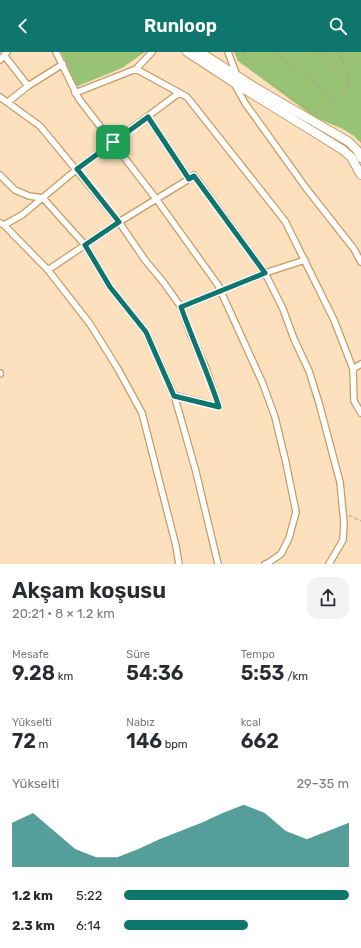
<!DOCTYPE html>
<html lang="tr">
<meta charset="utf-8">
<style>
body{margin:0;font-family:Rubik,sans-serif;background:#f2f2f3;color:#2b2b33;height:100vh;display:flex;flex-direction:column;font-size:15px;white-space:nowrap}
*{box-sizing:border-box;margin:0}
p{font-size:13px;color:#7c7c81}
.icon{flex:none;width:22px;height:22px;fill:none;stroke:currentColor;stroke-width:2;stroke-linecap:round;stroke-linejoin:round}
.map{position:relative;height:512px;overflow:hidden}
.panel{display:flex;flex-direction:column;background:#fff;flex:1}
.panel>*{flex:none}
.pin{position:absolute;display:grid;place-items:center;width:34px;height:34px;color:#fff;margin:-17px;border-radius:8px;box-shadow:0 2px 6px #0006}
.round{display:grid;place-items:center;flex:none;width:42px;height:42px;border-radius:12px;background:#f2f2f3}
.overview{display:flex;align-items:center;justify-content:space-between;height:68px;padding:0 12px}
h1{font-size:22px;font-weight:600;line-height:30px}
.metrics{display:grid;grid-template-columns:repeat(3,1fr);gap:6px;height:68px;padding:4px 12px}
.metrics div{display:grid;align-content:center}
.metrics b{font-size:20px;font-weight:600}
.metrics small{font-size:11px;font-weight:400}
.metrics p{font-size:11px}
.chart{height:112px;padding:8px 12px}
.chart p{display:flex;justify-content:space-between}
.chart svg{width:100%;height:72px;margin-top:4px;fill:#0f766e;opacity:.7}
ul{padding:0 12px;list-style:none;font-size:13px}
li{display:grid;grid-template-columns:64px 48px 1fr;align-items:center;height:30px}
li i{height:10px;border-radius:5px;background:#0f766e}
header{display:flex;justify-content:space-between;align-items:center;height:52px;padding:0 12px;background:#0f766e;color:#fff;font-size:18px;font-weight:600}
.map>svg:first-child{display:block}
</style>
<header><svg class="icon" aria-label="back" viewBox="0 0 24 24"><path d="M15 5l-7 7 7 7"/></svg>Runloop<svg class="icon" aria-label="search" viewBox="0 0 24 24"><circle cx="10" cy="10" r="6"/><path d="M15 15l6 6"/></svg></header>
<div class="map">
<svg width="361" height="512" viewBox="0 0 361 512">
<rect width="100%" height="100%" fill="#fde1bf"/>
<!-- green -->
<path fill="#98c374" d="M61,0H145L122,16L78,34L76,33Z
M234,0H361V91L354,84L343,77L314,65L238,9Z"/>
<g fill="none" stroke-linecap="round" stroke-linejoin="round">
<!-- street casing -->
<g stroke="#c89b63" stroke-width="8">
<path id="street" d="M56,0L79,47L157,148L218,233L263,332L275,365L286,411L296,460L289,486L281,502L268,511L265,512
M228,0L237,24
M4,3L28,34L8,50
M0,8L7,0
M136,17L187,45L285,169L334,268L353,317L354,349L361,361
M234,31L245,51L306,136L354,197L361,210
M28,34L63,12
M75,41L136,17L152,0
M0,45L40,74L119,170L145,208L164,231L181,255L190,281L206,316L219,355L174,343
M148,65L189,127L194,123L265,221L283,257L294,287L309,319L319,351L340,430L344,471L343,488L329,512
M0,123L15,138L29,144L43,146L85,193L110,235L146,280L174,343L181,367L196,420L218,512
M0,171L4,173L48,218L90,272L118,317L142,361L176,494L179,512
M4,173L22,163L77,117L179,41
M48,218L119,170L189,127
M181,255L265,221L305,208
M353,317L361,312
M0,321V322"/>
</g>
<!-- secondary casing -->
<g stroke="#c89b63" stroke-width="10">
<path id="secondary" d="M187,0L233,30L343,98L351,105L361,123
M200,0L256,36L349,90L357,98L361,106"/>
</g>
<!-- path -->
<path stroke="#b69e80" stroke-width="1" stroke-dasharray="4 2" stroke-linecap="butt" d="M243,0C253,20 296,49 315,62
M275,0L333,46
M318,0L348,26
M315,62C320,55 326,50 335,46C337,45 341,44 343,42C355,32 343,11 339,0
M349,463L361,469"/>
<!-- street -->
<use href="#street" stroke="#fff" stroke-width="5.5"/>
<!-- secondary -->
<use href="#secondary" stroke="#fff" stroke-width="8"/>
</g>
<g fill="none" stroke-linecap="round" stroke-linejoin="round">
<!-- route casing -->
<g stroke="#fff" stroke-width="8">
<path id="route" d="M148,65L189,127L194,124L265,221L181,255C193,289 208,321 219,355L174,344L146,280L110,235L85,193L119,170L77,117Z"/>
</g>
<!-- route -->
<use href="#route" stroke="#0f766e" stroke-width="5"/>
</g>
</svg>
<div class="pin" style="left:113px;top:90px;background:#1e9e55"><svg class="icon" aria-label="arrive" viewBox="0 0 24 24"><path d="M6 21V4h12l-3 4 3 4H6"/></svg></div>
</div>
<section class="panel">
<div class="overview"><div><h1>Akşam koşusu</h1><p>20:21 · 8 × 1.2 km</p></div><a class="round"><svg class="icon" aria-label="share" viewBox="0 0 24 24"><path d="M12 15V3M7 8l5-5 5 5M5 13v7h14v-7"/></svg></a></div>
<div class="metrics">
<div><p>Mesafe</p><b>9.28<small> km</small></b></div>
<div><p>Süre</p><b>54:36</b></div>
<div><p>Tempo</p><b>5:53<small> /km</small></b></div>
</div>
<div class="metrics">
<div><p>Yükselti</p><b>72<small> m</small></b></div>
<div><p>Nabız</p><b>146<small> bpm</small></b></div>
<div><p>kcal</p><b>662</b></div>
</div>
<div class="chart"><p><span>Yükselti</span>29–35 m</p>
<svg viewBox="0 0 160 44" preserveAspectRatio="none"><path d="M0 44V17L10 11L20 22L30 33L40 38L50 38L60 33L70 27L80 22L90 17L100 11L110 6L120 11L130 22L140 27L150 22L160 17V44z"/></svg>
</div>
<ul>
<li><b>1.2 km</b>5:22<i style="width:100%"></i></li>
<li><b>2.3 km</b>6:14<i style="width:55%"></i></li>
</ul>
</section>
